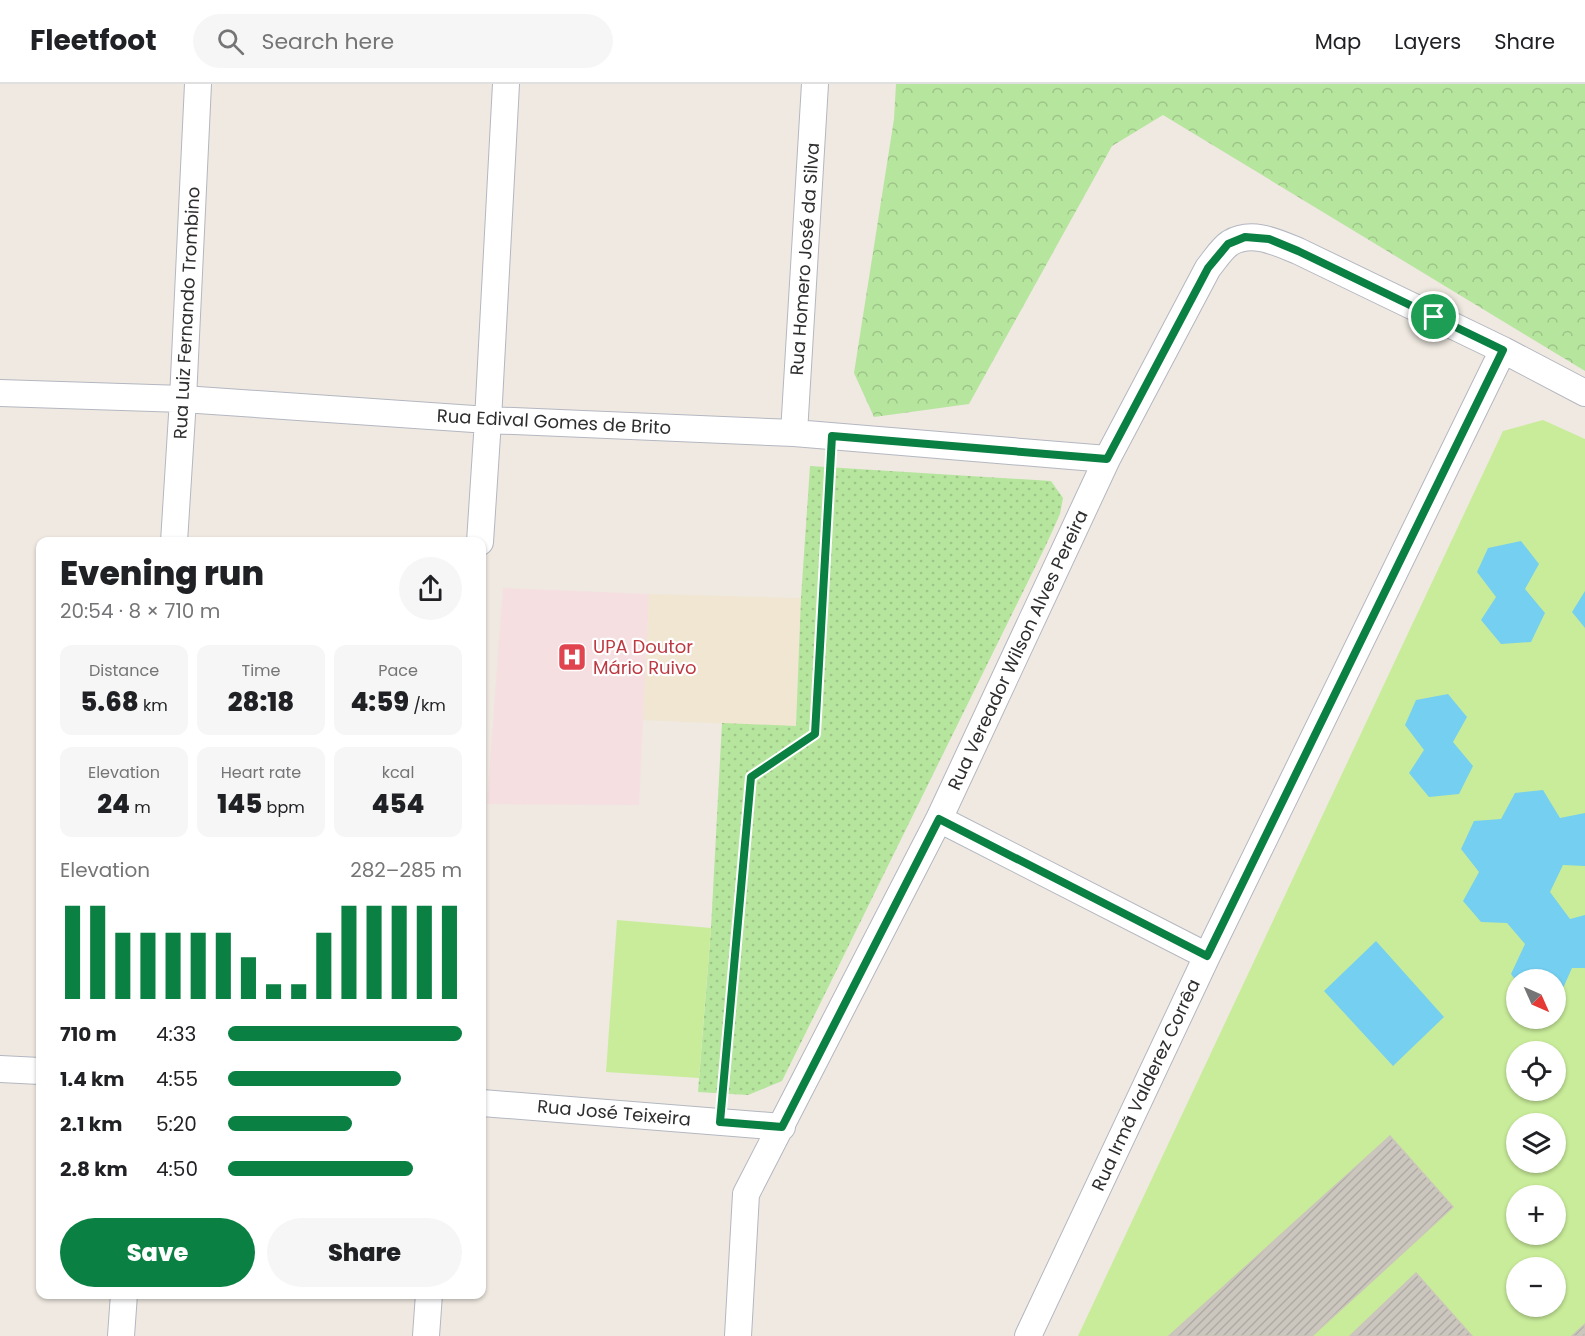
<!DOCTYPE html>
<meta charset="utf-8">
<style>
body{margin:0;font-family:Poppins,sans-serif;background:#f6f6f6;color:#202124;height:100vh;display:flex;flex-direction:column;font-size:22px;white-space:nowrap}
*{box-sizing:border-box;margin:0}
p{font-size:20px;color:#757577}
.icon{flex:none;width:33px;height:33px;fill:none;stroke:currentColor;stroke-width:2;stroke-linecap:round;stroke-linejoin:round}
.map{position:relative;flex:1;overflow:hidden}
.details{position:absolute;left:36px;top:453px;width:450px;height:762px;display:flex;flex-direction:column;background:#fff;border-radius:12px;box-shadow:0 2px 4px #0004}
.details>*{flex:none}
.needle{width:39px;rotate:135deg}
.buttons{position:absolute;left:1506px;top:885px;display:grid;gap:12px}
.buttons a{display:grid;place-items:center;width:60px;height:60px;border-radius:50%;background:#fff;box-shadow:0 2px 4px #0004;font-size:30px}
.pin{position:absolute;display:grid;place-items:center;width:51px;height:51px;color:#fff;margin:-26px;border:3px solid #fff;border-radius:50%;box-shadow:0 2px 6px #0007}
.round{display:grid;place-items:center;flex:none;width:63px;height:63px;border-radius:32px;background:#f6f6f6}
.head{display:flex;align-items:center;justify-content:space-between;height:102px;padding:0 24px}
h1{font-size:33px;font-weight:800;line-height:45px}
.metrics{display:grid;grid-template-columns:repeat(3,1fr);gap:9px;height:102px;padding:6px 24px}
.metrics div{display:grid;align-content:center;border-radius:12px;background:#f6f6f6;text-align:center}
.metrics b{font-size:26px;font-weight:800}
.metrics small{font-size:16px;font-weight:400}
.metrics p{font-size:16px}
.chart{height:168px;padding:12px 24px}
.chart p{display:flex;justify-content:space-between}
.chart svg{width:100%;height:108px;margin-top:6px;stroke:#0b8043;stroke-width:6}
.button{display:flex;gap:12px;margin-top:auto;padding:12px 24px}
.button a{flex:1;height:69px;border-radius:36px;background:#0b8043;color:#fff;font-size:24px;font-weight:800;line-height:69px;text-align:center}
.button a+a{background:#f6f6f6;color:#202124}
ul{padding:0 24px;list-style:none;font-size:20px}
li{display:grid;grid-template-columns:96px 72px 1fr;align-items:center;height:45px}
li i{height:15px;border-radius:8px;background:#0b8043}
header{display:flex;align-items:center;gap:36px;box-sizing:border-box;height:84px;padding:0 30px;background:#fff;border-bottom:2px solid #e0e0e0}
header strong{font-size:28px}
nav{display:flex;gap:33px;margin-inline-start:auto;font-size:21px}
.search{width:420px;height:54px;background:#f6f6f6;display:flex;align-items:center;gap:15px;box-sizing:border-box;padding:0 21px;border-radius:33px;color:#757577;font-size:22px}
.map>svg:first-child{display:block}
</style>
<header>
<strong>Fleetfoot</strong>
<div class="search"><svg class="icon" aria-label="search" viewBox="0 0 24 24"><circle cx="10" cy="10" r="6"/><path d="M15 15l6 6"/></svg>Search here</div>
<nav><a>Map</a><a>Layers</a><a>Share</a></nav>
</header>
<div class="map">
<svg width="1585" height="1252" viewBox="0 0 1585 1252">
<defs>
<pattern id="forest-crowns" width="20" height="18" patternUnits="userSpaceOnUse" patternTransform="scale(1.5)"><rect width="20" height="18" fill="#b6e59e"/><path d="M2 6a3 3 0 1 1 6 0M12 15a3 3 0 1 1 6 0" fill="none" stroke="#9dc588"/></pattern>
<pattern id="park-dots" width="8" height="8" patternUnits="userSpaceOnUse" patternTransform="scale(1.5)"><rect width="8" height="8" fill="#b6e59e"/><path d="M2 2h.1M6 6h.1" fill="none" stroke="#9dc588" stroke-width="1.8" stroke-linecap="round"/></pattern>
<pattern id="building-hatch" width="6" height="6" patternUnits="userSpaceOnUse" patternTransform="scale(1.5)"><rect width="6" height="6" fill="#cbc7bf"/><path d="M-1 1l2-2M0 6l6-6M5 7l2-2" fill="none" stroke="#afaba4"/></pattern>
</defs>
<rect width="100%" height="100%" fill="#efe9e1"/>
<!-- education -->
<path fill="#f0e6d1" d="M649,510L801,514L796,643L643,636Z"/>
<!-- medical -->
<path fill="#f5dfe0" d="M503,504L649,510L639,721L487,720Z"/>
<!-- forest -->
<path fill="url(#forest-crowns)" d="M896,0H1585V287L1163,31L1112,62L969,320L874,333L854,289L894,35Z"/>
<!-- park -->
<path fill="url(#park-dots)" d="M810,382L1051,397L1063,414L1060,430L1046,461L782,997L748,1011L698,1008L711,844L722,639L796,642L801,514Z"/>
<!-- pitch -->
<path fill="#c9ec9a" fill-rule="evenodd" d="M1543,336L1585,355V1252H1078L1503,347ZM1516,896H1556V934H1516ZM1516,968H1556V1006H1516ZM1516,1040H1556V1078H1516ZM1516,1112H1556V1150H1516ZM1516,1184H1556V1222H1516Z
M617,836L711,844L699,994L606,988Z"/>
<!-- water -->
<path fill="#75cff0" d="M1521,457L1539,480L1525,505L1545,529L1531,558L1501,560L1481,536L1496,513L1477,488L1488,464Z
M1585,507V544L1572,528Z
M1448,610L1467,633L1453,658L1473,682L1459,710L1429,713L1409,689L1424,666L1405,641L1416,616Z
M1543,706L1560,734L1585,729V782L1563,781L1550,808L1570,835L1585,831V884H1572L1560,911L1556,912V896L1516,897L1511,890L1525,860L1507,839L1481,838L1463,817L1479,788L1461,765L1474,737L1501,735L1515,709Z
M1376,857L1444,933L1393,982L1324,907Z"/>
<!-- building -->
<path fill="url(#building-hatch)" stroke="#cbc5ba" stroke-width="1.5" d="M1390,1052L1453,1123L1312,1252H1169Z
M1416,1189L1472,1252H1350Z
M1585,1240V1252H1572Z"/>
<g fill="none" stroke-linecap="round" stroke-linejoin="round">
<!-- minor casing -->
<g stroke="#b4b7c1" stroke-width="28">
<path id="minor" d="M0,309L183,315L488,336L794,349L1107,375
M794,349L815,0
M174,458L183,315L198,0
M480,458L488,336L506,0
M939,735L1207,872
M0,985L40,987
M482,1019L782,1043
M121,1252L124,1210
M426,1252L429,1210
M738,1252L746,1110L939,735L1107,375L1208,184C1214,177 1221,165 1230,159C1252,146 1276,158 1298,167L1503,266L1585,309
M1028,1252L1207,872L1503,266"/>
</g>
<!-- path -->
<path stroke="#c9c9c9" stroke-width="4" stroke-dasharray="4.5 3" stroke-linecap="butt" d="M722,1011L751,693L815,650L831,377"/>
<!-- minor -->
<use href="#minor" stroke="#fff" stroke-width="26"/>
</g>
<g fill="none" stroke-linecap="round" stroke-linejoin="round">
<!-- route casing -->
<g stroke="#fff" stroke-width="12">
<path id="route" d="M1245,153L1269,155L1298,167L1503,266L1207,872L939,735L782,1043L720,1038L751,693L815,650L832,352L1107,375L1208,184L1228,160Z"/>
</g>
<!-- route -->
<use href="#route" stroke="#0b8043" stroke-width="8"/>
</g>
<!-- icons -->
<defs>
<g id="hospital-square" transform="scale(1.5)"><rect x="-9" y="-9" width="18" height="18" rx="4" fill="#e0444e" stroke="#fff"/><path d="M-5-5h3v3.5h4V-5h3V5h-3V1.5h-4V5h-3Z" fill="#fff"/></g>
</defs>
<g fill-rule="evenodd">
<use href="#hospital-square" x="572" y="573"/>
</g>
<g text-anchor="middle" stroke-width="4.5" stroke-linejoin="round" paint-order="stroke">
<!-- street labels -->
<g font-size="18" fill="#2e2e2e" stroke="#fff">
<text transform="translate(805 175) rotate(-86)" y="6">Rua Homero José da Silva</text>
<text transform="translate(187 229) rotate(-87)" y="6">Rua Luiz Fernando Trombino</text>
<text transform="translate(554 338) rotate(3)" y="6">Rua Edival Gomes de Brito</text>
<text transform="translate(1018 566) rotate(-65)" y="6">Rua Vereador Wilson Alves Pereira</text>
<text transform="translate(1146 1001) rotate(-65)" y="6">Rua Irmã Valderez Corrêa</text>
<text transform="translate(614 1029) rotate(5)" y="6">Rua José Teixeira</text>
</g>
<!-- health labels -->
<g font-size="18" fill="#be3a42" stroke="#fff" text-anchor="start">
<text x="593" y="569">UPA Doutor<tspan x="593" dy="21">Mário Ruivo</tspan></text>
</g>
</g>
</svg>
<div class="buttons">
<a><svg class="needle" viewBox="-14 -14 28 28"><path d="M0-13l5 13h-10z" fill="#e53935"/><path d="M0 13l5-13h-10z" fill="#757577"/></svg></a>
<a><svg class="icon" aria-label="locate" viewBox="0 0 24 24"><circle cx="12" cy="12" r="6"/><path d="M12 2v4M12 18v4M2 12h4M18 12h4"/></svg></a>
<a><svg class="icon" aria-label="layers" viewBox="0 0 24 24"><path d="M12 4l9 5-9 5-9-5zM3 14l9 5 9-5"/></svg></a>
<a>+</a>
<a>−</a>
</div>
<div class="pin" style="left:1434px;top:233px;background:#1e9e55"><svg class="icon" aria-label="arrive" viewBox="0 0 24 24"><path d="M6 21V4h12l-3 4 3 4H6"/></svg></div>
<section class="details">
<div class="head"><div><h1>Evening run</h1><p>20:54 · 8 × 710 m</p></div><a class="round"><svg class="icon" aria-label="share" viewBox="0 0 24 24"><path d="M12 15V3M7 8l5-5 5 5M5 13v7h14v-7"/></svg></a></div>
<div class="metrics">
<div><p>Distance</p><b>5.68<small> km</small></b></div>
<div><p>Time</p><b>28:18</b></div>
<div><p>Pace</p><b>4:59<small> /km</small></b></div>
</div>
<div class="metrics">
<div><p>Elevation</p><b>24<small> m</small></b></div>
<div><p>Heart rate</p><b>145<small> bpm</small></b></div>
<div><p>kcal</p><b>454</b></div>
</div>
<div class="chart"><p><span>Elevation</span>282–285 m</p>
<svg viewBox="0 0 160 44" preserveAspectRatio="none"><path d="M5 44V6M15 44V6M25 44V17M35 44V17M45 44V17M55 44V17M65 44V17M75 44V27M85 44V38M95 44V38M105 44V17M115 44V6M125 44V6M135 44V6M145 44V6M155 44V6"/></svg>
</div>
<ul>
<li><b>710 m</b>4:33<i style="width:100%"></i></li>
<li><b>1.4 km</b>4:55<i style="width:74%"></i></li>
<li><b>2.1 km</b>5:20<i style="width:53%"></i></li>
<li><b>2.8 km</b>4:50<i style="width:79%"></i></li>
</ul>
<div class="button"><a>Save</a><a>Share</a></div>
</section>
</div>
